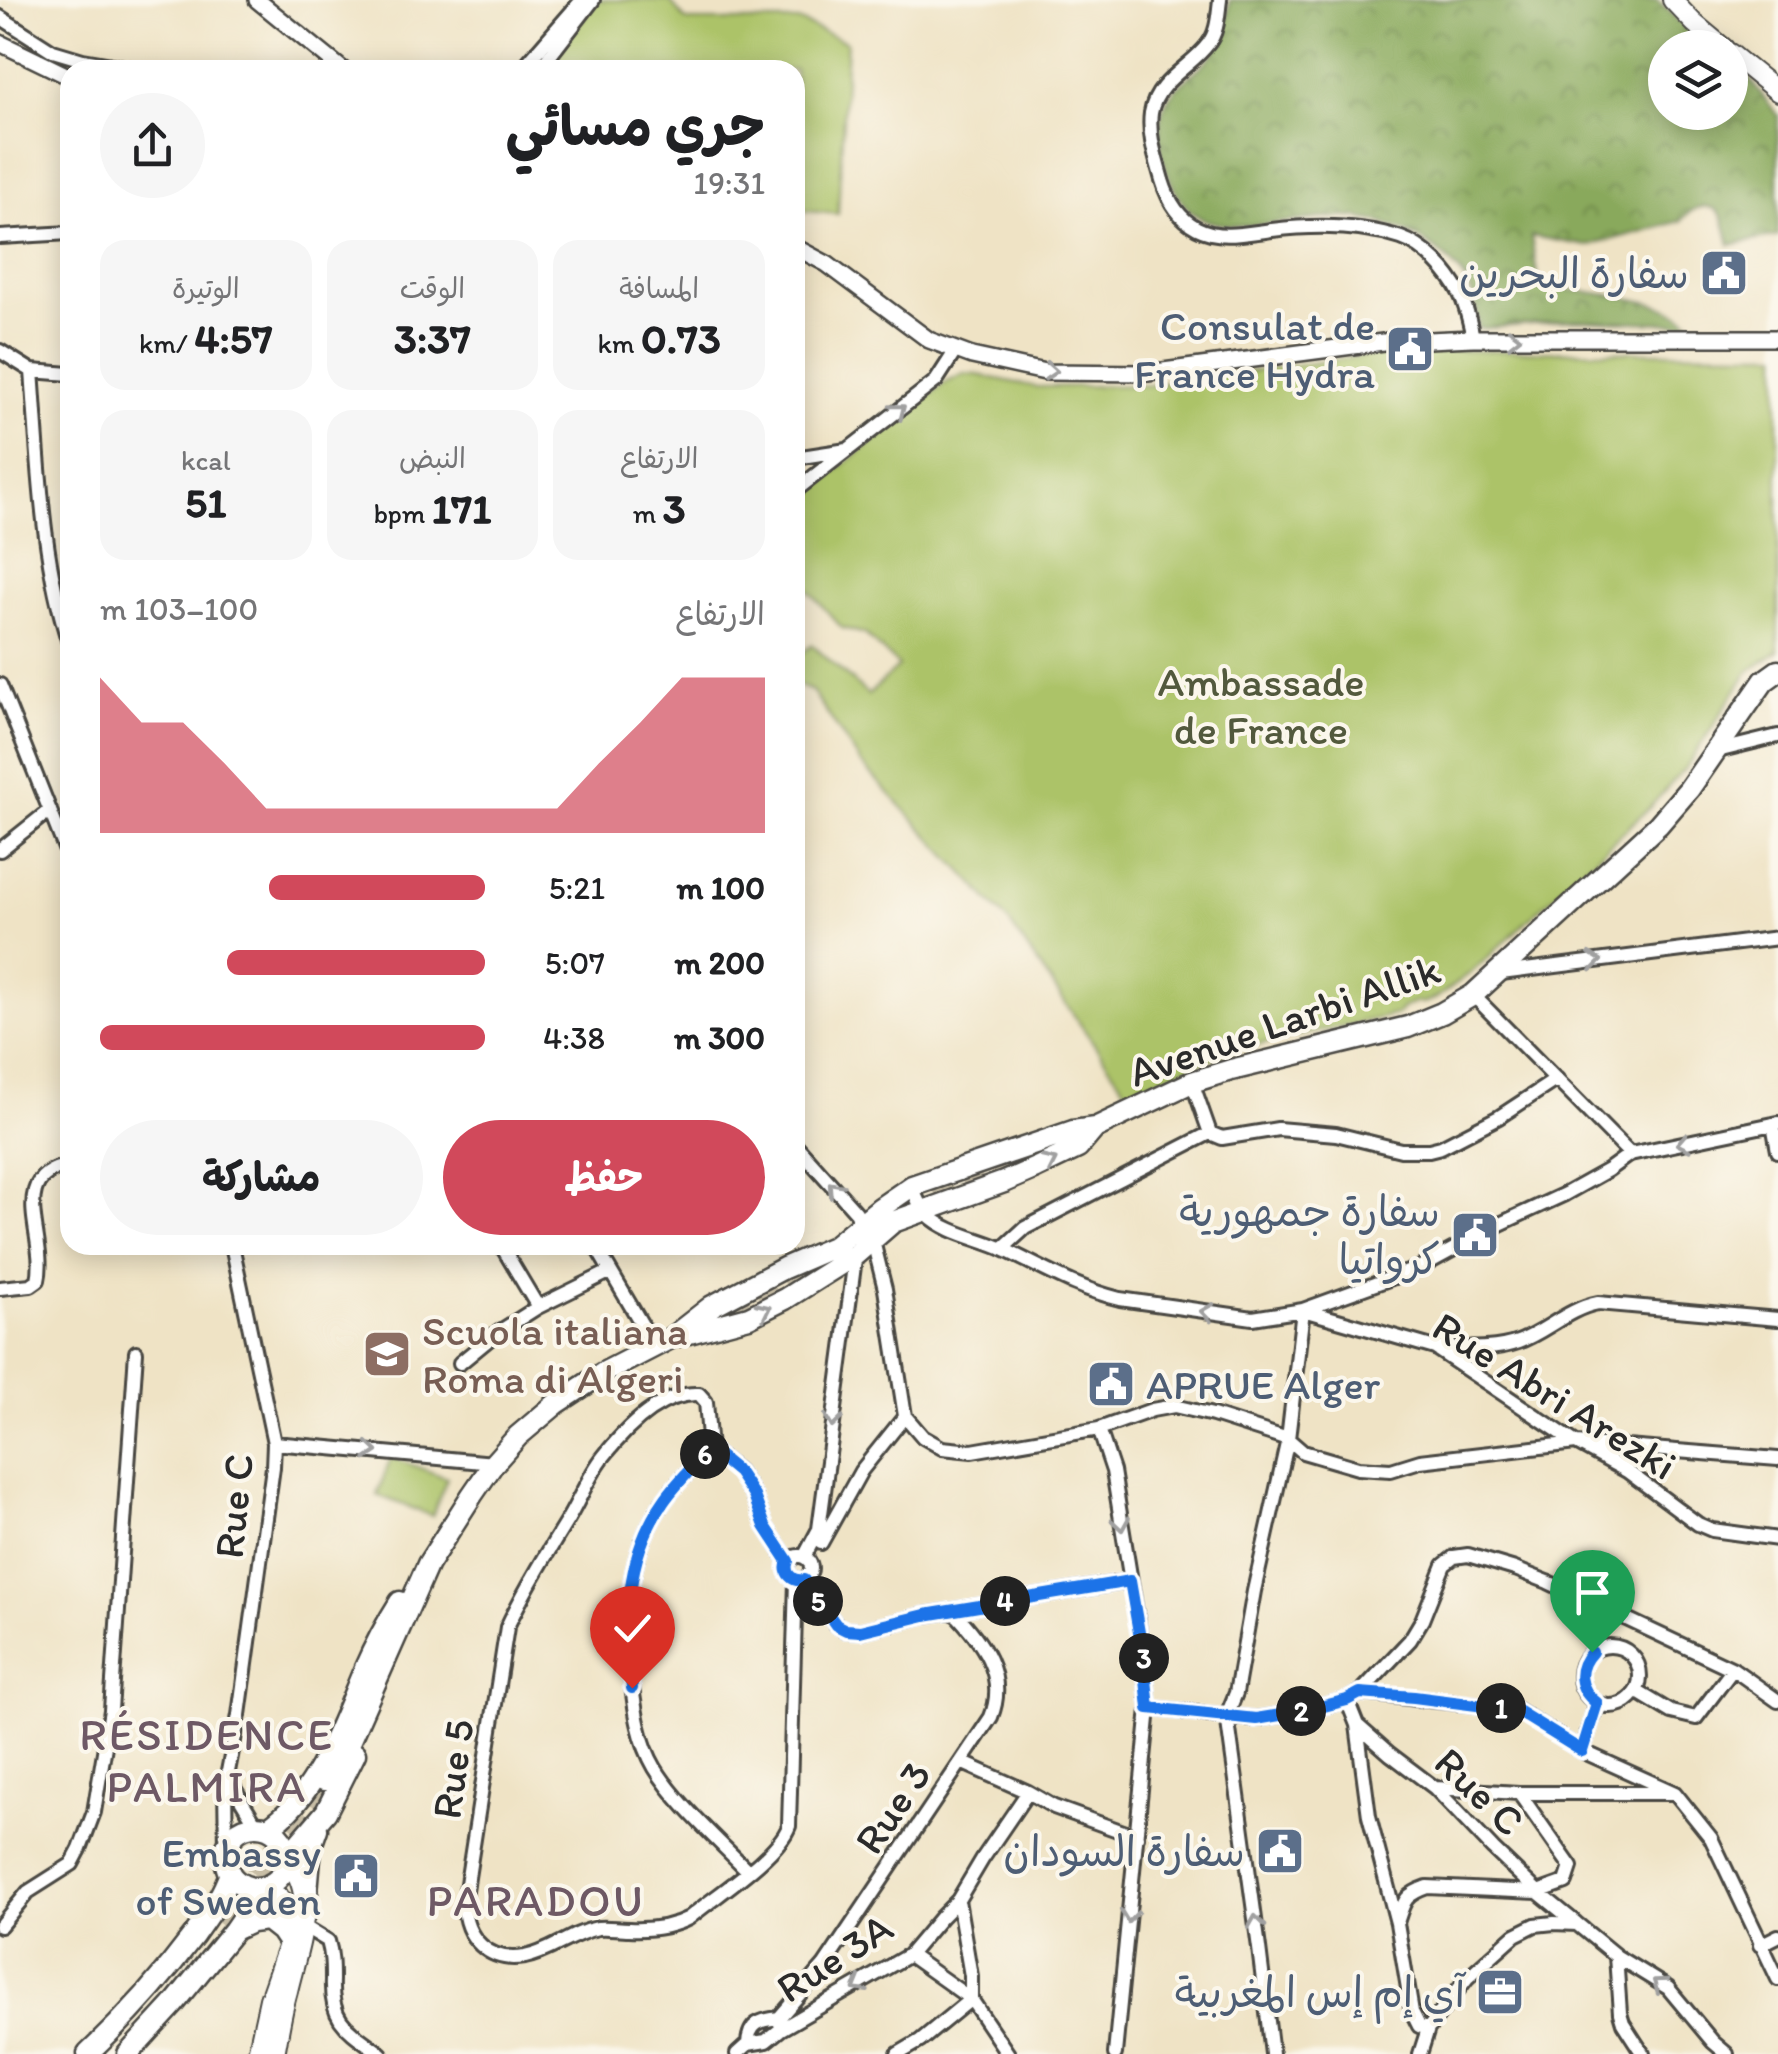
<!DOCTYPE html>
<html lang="ar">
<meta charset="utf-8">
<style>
body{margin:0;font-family:Itim,"Playpen Sans Arabic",sans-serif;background:#f6f6f6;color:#202124;direction:rtl;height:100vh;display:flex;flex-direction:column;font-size:38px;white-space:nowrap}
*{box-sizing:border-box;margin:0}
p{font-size:32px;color:#757577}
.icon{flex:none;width:55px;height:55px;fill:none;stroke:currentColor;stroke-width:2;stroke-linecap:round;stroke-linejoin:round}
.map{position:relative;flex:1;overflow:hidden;direction:ltr}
.sheet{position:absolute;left:60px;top:60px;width:745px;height:1195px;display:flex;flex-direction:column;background:#fff;border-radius:30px;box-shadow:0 5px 25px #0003;direction:rtl}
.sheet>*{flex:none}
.fabs{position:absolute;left:1648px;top:30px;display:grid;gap:20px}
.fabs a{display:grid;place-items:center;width:100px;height:100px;border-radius:50%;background:#fff;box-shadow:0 5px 25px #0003;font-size:50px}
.pin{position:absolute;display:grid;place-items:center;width:85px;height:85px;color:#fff;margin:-102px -42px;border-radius:50% 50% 50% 0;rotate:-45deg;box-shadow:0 0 10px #0007}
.pin .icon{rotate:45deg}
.km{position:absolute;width:50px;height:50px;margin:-25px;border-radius:50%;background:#222;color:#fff;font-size:28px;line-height:50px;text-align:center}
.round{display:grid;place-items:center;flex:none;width:105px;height:105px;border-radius:52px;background:#f6f6f6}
.head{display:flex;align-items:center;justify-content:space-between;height:170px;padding:0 40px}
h1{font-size:55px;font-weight:700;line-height:75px}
.metrics{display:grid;grid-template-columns:repeat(3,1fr);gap:15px;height:170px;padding:10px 40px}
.metrics div{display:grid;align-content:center;border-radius:25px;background:#f6f6f6;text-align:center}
.metrics b{font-size:42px;font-weight:700}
.metrics small{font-size:28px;font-weight:400}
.metrics p{font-size:28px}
.chart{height:280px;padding:20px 40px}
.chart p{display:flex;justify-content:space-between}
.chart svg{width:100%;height:180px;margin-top:10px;fill:#d1495b;opacity:.7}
.button{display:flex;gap:20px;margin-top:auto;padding:20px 40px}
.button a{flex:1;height:115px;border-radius:60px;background:#d1495b;color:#fff;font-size:40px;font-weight:700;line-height:115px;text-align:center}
.button a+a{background:#f6f6f6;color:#202124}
ul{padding:0 40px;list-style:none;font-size:32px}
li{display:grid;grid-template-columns:160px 120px 1fr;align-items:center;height:75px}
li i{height:25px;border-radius:12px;background:#d1495b}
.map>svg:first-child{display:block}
</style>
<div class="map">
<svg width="1778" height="2054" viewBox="0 0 1778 2054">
<defs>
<pattern id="forest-crowns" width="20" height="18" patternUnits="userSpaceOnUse" patternTransform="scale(2.5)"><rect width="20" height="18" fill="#89a95c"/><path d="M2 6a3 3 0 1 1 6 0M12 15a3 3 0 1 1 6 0" fill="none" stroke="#708a4c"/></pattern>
</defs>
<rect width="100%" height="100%" fill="#fbf7ec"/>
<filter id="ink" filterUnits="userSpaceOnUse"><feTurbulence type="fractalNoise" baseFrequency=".01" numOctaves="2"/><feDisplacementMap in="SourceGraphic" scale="20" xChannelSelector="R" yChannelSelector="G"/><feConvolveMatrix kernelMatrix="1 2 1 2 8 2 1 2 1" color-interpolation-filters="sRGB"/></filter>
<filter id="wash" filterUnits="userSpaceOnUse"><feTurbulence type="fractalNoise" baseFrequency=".0048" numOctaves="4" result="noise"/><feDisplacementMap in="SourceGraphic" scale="40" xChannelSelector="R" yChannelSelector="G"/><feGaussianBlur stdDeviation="2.25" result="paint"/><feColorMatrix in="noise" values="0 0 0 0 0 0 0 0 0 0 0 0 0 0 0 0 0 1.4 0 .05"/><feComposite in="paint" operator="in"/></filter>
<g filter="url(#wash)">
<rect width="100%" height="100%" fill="#efe3c5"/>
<!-- forest -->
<path fill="url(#forest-crowns)" stroke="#5a6a44" stroke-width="2.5" d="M1230,0H1658L1695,38L1718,47L1665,48V112H1730V53L1778,116V236L1730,245C1728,237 1726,227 1723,219C1714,199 1692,206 1681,221L1588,246L1531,236L1539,287C1574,291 1670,296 1692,324L1574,320L1478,329C1478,321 1478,313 1476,306C1464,254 1396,218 1346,217C1308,216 1237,235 1203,219C1175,207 1161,163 1160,135C1157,91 1186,84 1211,56C1225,40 1227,21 1230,0Z"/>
<!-- park -->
<path fill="#acc368" stroke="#6c774a" stroke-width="2.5" d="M595,0H669L686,21H798L847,42L838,214L795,210V70H544Z
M1407,350L1778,353V651L1748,672L1687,766L1649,808L1473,971L1435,999L1424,1003L1416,1002L1402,1008L1398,1014L1240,1049L1180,1070L1129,1094L1008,921L861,763L812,691L795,684V659L812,645L868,695L899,666L865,634L842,628L795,575V504L945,383L964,374L978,375L1037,387L1150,385Z
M391,1457L447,1478L432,1516L377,1495Z"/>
</g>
<g filter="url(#ink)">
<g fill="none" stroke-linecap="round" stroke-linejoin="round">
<!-- primary-tunnel -->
<path stroke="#c8bea6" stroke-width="20" stroke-dasharray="20 10" stroke-linecap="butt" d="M882,1221L909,1204L1038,1152
M704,1323C753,1301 802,1278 846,1247
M220,1924L317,1789"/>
<!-- minor casing -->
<g stroke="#484742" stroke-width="18">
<path id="minor" d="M1220,0C1218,14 1218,32 1208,44C1191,67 1156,81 1151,113C1148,136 1156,158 1162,180C1168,200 1178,218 1197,228C1220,240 1247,233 1272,230C1313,225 1361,225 1401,238C1425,246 1449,272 1460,294C1467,308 1470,323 1473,338
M0,17L53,51L83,60L142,70
M521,70L582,0
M539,70L593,0
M0,237L70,233
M0,351L32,371
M70,374L32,371C39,463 41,558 70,646
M795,458L847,450
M795,491L936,381L956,350
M0,685L70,861
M1713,752L1778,736
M0,850L50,810
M1501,973L1778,938
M1473,995L1630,1154
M1192,1082L1210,1133
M1773,1124L1778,1151
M795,1144L856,1212L873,1241L885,1289L905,1416L923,1437L942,1448L972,1451L1099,1429L1152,1410L1174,1406L1213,1415L1288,1439L1303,1452L1358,1468L1391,1470L1420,1461L1576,1443L1778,1459
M912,1186C916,1196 919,1207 927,1214C948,1234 979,1238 1005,1250C1043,1268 1078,1289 1120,1299L1253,1318L1303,1310L1435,1348L1576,1443L1627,1471L1698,1524L1712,1530L1778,1539
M501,1245L538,1307
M595,1245L655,1347
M1002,1249L1025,1228L1210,1133L1222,1138L1278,1129L1336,1134L1401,1150H1429L1441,1147L1499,1117L1557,1079
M0,1288L31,1285L38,1280C48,1238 5,1176 70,1165
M1303,1310L1419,1268L1500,1224L1565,1194L1608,1170L1630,1154L1778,1123
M1437,1348C1463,1348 1493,1351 1518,1342C1546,1332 1567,1309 1598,1303L1778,1319
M460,1363L494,1335L538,1307L609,1272
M1099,1429L1113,1471L1144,1661L1149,1708L1115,2054
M274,1443L494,1463
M710,1449C694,1466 677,1482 664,1501C627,1553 624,1618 631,1679C635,1710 639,1741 655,1768C676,1803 719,1841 748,1871
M821,1543L861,1471L905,1416
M787 1568a12 12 0 1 1 24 0a12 12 0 1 1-24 0Z
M804,1557L819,1529L856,1251
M788,1561L765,1526L754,1496L738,1471L710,1449L706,1402L699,1394C661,1392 626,1428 604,1456C588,1476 579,1502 565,1524C544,1558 524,1591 507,1627L464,1903C464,1938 489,1963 525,1957C551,1952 571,1933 598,1928C608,1927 618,1929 629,1929C651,1930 670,1928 689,1918C715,1896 778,1856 789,1826L796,1580
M804,1579L836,1625L845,1630L860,1631L925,1615L1130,1581
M1580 1676a30 30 0 1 1 60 0a30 30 0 1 1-60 0Z
M1636,1691L1671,1712L1696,1718L1733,1669
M1360,1693L1516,1709L1582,1751L1675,1793L1711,1838L1778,1979
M1347,1700L1357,1725L1390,1754L1435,1788L1493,1849L1538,1892L1576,1923
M1149,1708L1256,1719L1305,1711L1347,1700L1360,1693L1410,1640L1422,1620L1444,1565L1454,1557L1468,1555L1515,1569L1548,1582L1733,1669L1778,1701
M1357,1725L1369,1816L1397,1923L1412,2012L1419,2026L1428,2029
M1582,1751L1597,1703
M961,1762L1028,1792L1054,1807L1137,1837
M228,1778L257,1826
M1435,1788L1519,1793H1672
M226,1848L225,1787L239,1715L273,1467L274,1443L232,1245
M958,1900L971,1976V1999
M1397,1923C1404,1901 1404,1895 1427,1887L1538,1892L1566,1882L1571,1867L1519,1793
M0,1926L28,1892L72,1864L80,1849L94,1812L111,1710L136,1352
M304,1931L310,1930L328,1941C332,1954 332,1966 332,1980C330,2023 349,2030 381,2054
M1760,1945L1778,1936
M909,1955L971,1999L1008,2054
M1616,1956L1620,2013L1623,2023L1643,2054
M781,2029L779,2018L824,1966L991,1717C1008,1675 981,1640 953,1611
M748,2044C749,2023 760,2020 779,2018
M737,2054L748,2044L766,2041L781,2029L909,1955L941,1917L958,1900L983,1858L1028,1792
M898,2054L920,2041L971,1999
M1272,2054L1259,1948L1227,1715L1236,1693L1254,1591L1288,1439L1303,1310
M1420,2054L1428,2029L1467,1978L1515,1935L1535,1925L1554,1923L1577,1924L1616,1956L1668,1988L1713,2042L1727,2054"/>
</g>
<!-- tertiary casing -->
<g stroke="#484742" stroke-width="20">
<path id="tertiary" d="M257,0L343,70
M0,43L70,77
M795,247L827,264L929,340L972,356L1045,372L1148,373L1383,342L1473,338H1778"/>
</g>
<!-- secondary casing -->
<g stroke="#484742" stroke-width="22">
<path id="secondary" d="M1672,0L1694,23L1724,48
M1730,53L1778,92
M257,2054L269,1999L292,1933L294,1918L287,1904L267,1887
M275,2054C279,2033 282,2012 288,1991C298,1947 319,1900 288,1860"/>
</g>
<!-- primary casing -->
<g stroke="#484742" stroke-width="25">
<path id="primary" d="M678,1336L749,1317L785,1299L855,1255L893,1222L1004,1182L1036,1168L1078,1148L1095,1128
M324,1780L350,1740L428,1564L472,1495L494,1463L518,1436L556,1404L603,1373L671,1338L712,1306L784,1268L833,1247L880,1208L912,1186L1073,1131L1095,1128L1192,1082L1231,1070L1408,1027L1442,1013L1473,995L1658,825L1689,789L1764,681L1778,671
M225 1857a31 31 0 1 1 62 0a31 31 0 1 1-62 0Z
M268,1828C317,1796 342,1722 364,1670C374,1647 386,1624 400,1602
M288,1856L326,1812L355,1754
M305,1915L311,1846L317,1829
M236,1929L251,1922L267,1920L281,1931L289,1943
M88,2054C127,2017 162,1978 194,1935C208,1915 222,1897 230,1873
M128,2054L173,2005L234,1930L263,1888"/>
</g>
<!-- minor -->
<use href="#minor" stroke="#fff" stroke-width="12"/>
<!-- tertiary -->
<use href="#tertiary" stroke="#fff" stroke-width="15"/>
<!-- secondary -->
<use href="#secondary" stroke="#fff" stroke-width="18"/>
<!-- primary -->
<use href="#primary" stroke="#fff" stroke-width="20"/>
</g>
<!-- one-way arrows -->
<defs><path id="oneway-chevron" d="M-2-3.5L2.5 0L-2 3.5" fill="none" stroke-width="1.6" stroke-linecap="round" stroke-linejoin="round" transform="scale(2.5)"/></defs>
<g stroke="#a0a0a0">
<use href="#oneway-chevron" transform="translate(1514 338)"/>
<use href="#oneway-chevron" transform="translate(1051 371) rotate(4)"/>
<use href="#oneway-chevron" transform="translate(899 410) rotate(-38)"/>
<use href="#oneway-chevron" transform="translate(1595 961) rotate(-7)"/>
<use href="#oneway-chevron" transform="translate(1683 1143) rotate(169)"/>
<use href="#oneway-chevron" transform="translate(1050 1162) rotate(-25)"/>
<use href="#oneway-chevron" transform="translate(834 1188) rotate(-132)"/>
<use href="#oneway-chevron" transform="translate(764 1310) rotate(-26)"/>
<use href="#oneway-chevron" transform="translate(1207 1312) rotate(-172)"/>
<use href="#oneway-chevron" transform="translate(833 1421) rotate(98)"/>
<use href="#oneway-chevron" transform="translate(371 1451) rotate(5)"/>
<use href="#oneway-chevron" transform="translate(1121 1524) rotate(81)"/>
<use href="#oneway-chevron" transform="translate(1129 1916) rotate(96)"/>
<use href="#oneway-chevron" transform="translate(1256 1922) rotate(-98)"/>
<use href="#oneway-chevron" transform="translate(1659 1984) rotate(-144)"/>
<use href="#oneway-chevron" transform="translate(859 1986) rotate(150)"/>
</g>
</g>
<g fill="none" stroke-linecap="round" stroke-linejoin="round" filter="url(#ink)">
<!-- route casing -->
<g stroke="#fff" stroke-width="20">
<path id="route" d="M632,1688C624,1623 625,1556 664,1501C677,1482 694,1466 710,1449L738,1472L754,1496L765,1526L788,1561C783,1573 792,1582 804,1580L836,1625L846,1630L860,1631L925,1615L1130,1581L1144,1661L1149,1708L1256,1719L1305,1711L1347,1700L1360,1693L1414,1697L1516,1710L1582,1751L1597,1703C1578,1689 1576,1669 1592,1652"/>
</g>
<!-- route -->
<use href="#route" stroke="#1a73e8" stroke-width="12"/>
</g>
<!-- icons -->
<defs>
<g id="civic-square" transform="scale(2.5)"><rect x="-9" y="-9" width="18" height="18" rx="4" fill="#5c6f8a" stroke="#fbf7ec"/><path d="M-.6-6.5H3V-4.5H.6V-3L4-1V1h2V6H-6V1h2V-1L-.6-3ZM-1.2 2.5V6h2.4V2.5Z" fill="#fff"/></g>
<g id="school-square" transform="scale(2.5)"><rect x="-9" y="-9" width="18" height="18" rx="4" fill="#8d6e63" stroke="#fbf7ec"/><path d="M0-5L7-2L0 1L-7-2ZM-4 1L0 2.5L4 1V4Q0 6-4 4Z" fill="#fff"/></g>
<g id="office-square" transform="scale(2.5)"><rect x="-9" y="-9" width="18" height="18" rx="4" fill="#5c6f8a" stroke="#fbf7ec"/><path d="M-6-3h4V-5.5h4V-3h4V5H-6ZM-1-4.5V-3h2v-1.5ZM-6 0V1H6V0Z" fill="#fff"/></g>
</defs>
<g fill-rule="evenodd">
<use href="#civic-square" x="1724" y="273"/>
<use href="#civic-square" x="1410" y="349"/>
<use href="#civic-square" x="1475" y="1235"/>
<use href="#school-square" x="387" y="1354"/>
<use href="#civic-square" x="1111" y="1384"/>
<use href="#civic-square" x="1280" y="1851"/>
<use href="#civic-square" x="356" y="1876"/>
<use href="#office-square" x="1500" y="1992"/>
</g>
<g text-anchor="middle" stroke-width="8" stroke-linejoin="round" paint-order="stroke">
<!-- service labels -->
<g font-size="42" fill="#4e5e75" stroke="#fbf7ec" text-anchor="end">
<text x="1689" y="288">سفارة البحرين</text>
<text x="1375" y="340">Consulat de<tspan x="1375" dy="48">France Hydra</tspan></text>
<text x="1440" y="1226">سفارة جمهورية<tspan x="1440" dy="48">كرواتيا</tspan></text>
<text x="1146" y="1399" text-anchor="start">APRUE Alger</text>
<text x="1245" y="1866">سفارة السودان</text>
<text x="321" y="1867">Embassy<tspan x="321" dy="48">of Sweden</tspan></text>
<text x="1465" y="2007">آي إم إس المغربية</text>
</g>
<!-- park labels -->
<g font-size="42" fill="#52593d" stroke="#fbf7ec">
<text x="1261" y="696">Ambassade<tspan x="1261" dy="48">de France</tspan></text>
</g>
<!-- street labels -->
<g font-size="42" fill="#2b2b2b" stroke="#fbf7ec">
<text transform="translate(1284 1020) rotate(-19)" y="15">Avenue Larbi Allik</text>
<text transform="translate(1555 1395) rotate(32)" y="15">Rue Abri Arezki</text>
<text transform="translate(233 1506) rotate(-84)" y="15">Rue C</text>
<text transform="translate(452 1769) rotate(-82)" y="15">Rue 5</text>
<text transform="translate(1480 1791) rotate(44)" y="15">Rue C</text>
<text transform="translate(892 1807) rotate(-56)" y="15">Rue 3</text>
<text transform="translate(834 1957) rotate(-33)" y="15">Rue 3A</text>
</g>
<!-- education labels -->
<g font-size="42" fill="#785e54" stroke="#fbf7ec" text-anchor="start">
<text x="422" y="1345">Scuola italiana<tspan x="422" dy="48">Roma di Algeri</tspan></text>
</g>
<!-- neighbourhood labels -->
<g font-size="45" letter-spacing="2.5" fill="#6e5965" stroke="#fbf7ec">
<text x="207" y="1750">RÉSIDENCE<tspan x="207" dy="52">PALMIRA</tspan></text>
<text x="536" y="1916">PARADOU</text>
</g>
</g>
</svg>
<div class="fabs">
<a><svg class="icon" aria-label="layers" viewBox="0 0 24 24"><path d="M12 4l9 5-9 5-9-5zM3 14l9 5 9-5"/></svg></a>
</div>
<div class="pin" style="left:1592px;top:1652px;background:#1e9e55"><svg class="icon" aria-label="arrive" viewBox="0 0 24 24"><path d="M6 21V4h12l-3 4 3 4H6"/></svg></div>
<div class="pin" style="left:632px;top:1688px;background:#d93025"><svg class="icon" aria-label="check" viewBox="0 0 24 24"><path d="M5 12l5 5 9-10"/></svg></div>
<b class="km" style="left:1501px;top:1708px">1</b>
<b class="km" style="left:1301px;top:1711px">2</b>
<b class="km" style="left:1144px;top:1658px">3</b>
<b class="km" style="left:1005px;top:1601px">4</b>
<b class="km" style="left:818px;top:1601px">5</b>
<b class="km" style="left:705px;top:1454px">6</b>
<section class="sheet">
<div class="head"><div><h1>جري مسائي</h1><p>19:31</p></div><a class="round"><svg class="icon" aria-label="share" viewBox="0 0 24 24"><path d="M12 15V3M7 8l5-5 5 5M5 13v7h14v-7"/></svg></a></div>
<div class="metrics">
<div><p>المسافة</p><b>0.73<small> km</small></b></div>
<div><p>الوقت</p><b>3:37</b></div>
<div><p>الوتيرة</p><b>4:57<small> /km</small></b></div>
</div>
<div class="metrics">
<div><p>الارتفاع</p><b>3<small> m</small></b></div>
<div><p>النبض</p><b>171<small> bpm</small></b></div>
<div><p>kcal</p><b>51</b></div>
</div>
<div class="chart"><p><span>الارتفاع</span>100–103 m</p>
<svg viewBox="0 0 160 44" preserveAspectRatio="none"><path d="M0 44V6L10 17L20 17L30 27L40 38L50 38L60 38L70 38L80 38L90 38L100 38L110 38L120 27L130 17L140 6L150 6L160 6V44z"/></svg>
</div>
<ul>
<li><b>100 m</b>5:21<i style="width:56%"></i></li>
<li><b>200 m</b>5:07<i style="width:67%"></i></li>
<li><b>300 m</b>4:38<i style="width:100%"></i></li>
</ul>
<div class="button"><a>حفظ</a><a>مشاركة</a></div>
</section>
</div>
